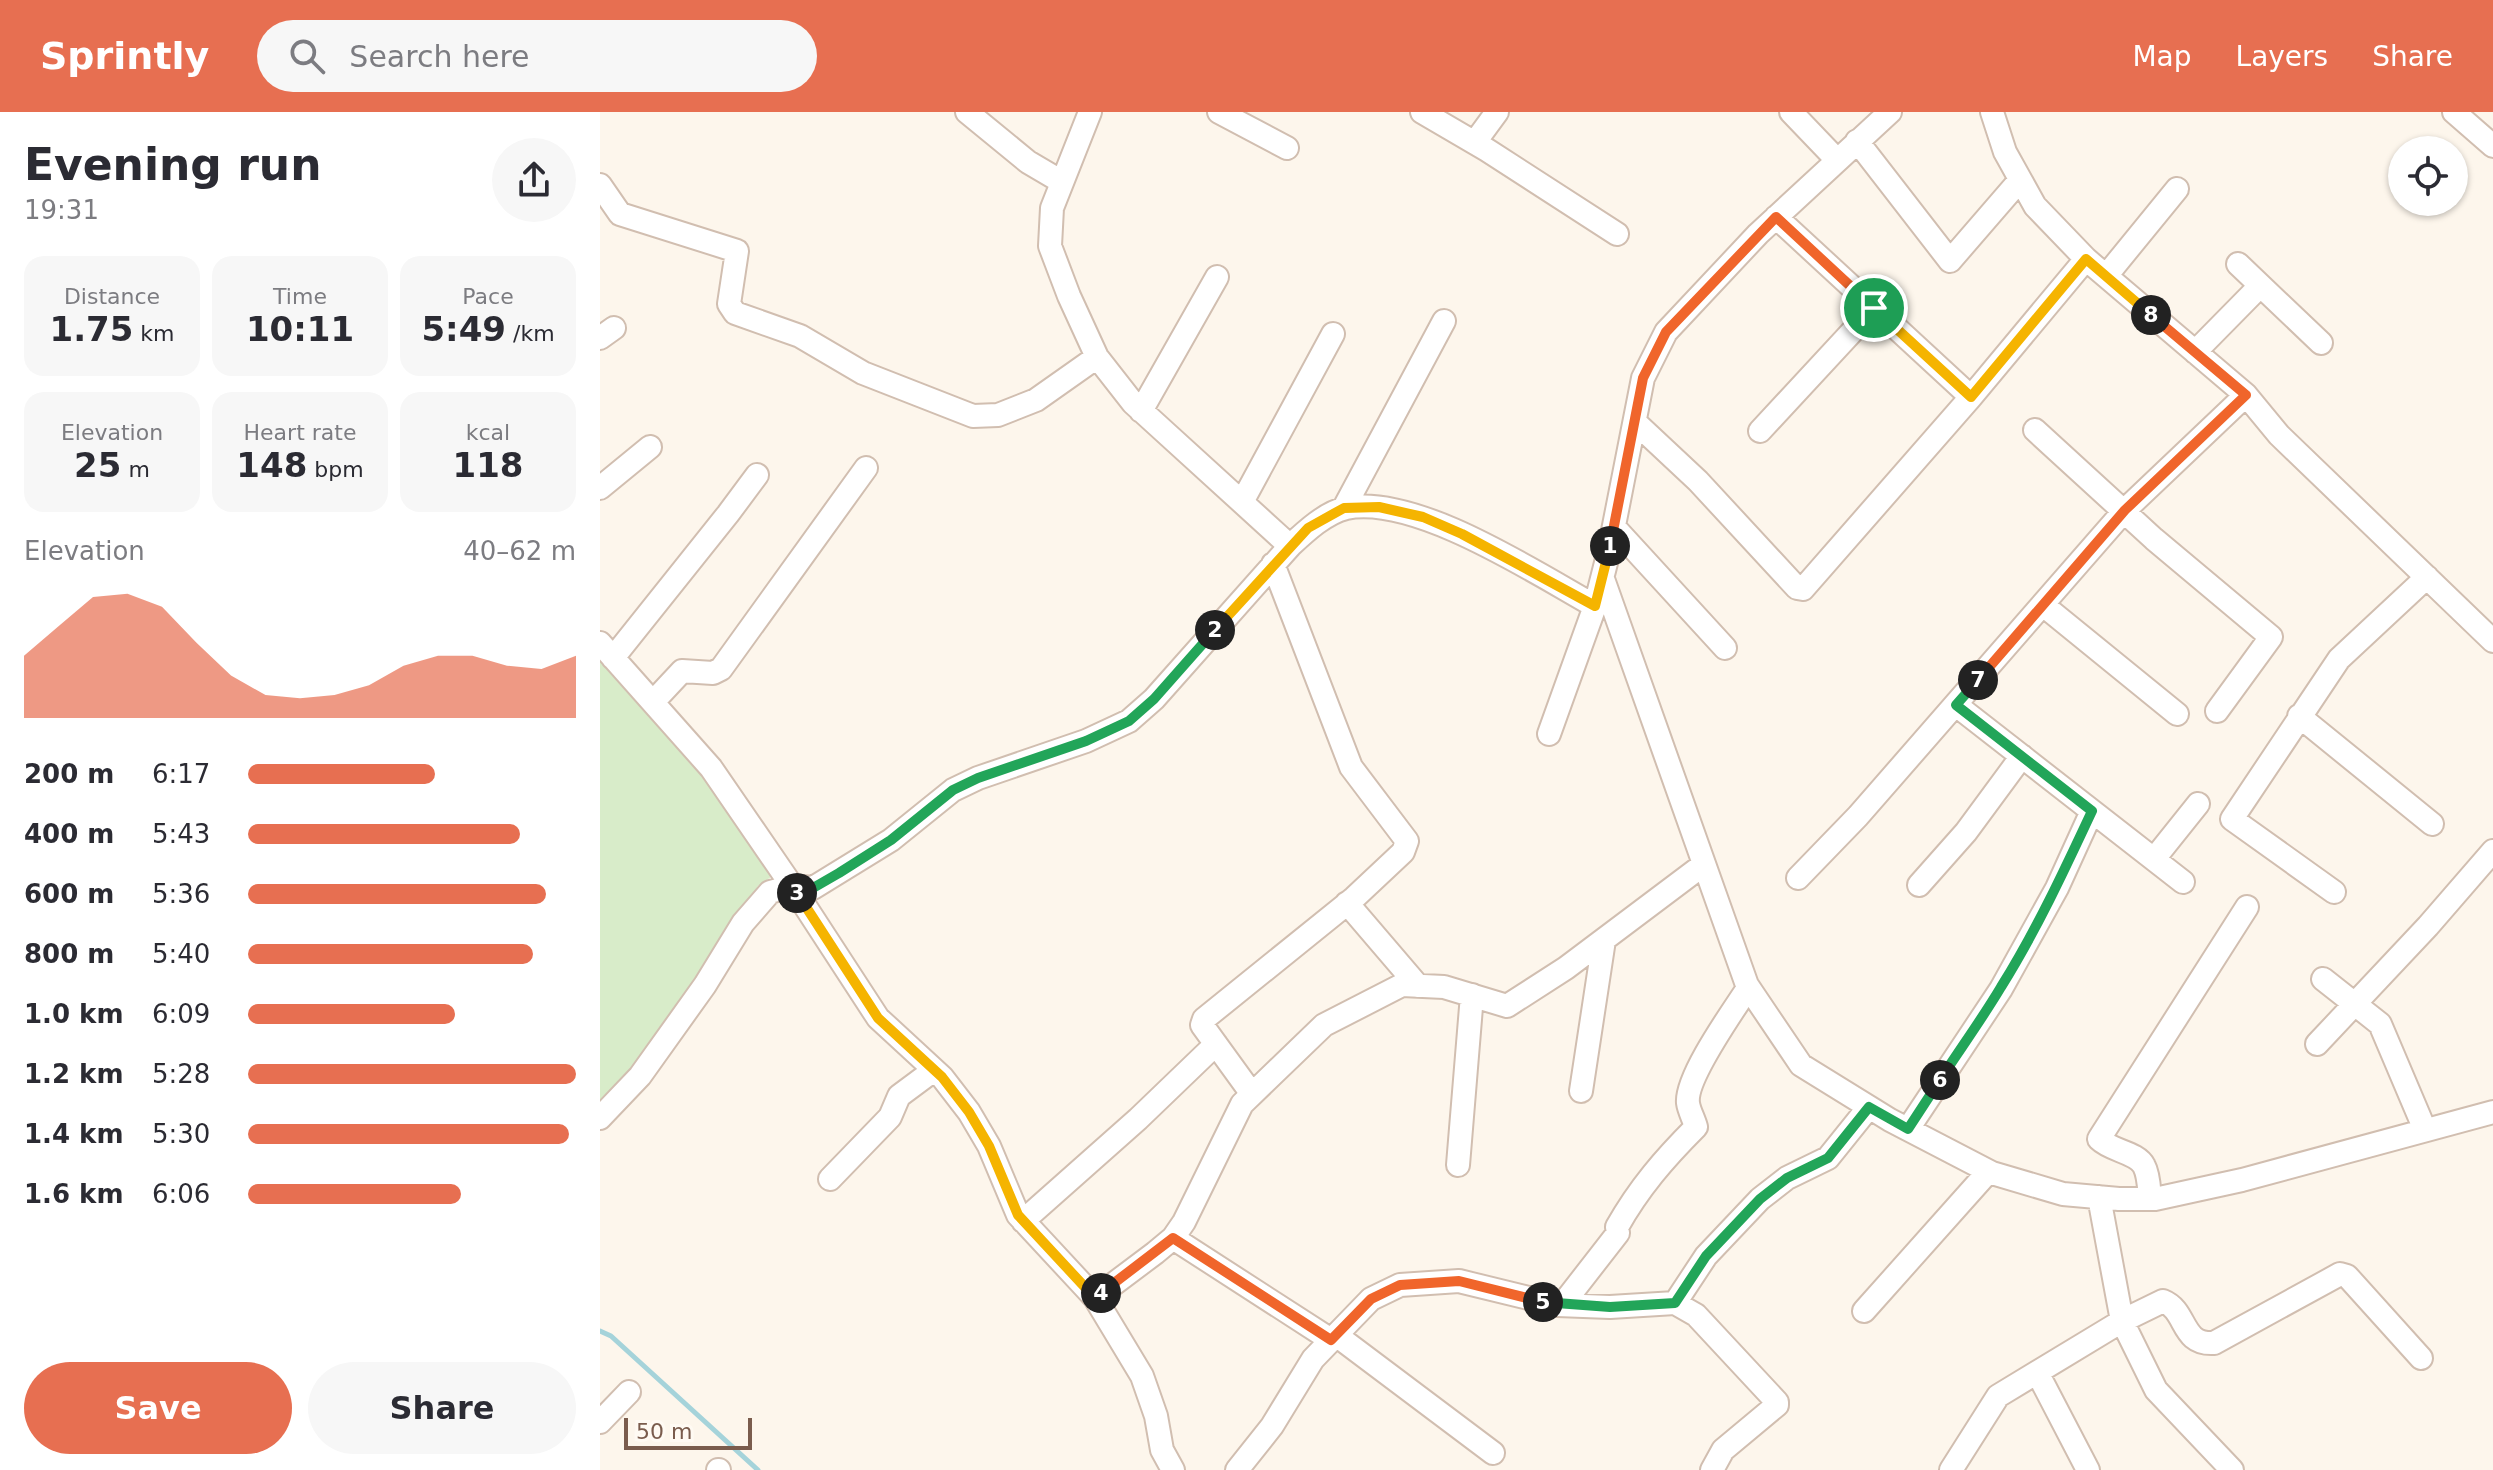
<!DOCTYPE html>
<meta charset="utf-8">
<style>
body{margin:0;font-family:"DejaVu Sans",sans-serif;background:#f7f7f7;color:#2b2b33;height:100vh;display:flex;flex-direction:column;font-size:30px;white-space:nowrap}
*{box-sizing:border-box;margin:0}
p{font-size:26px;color:#7c7c81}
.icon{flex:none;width:44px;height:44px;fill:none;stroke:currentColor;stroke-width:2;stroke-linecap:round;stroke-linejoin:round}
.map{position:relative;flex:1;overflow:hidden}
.drawer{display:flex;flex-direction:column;background:#fff;width:600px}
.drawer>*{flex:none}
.fabs{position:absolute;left:1788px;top:24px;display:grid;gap:16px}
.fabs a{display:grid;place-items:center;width:80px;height:80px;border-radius:50%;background:#fff;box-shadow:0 2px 6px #0004;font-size:40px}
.scale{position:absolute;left:24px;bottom:20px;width:128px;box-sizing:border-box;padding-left:8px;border:4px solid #7a5c4d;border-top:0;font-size:22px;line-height:28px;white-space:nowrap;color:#7a5c4d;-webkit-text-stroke:6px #fffaf3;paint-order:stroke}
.pin{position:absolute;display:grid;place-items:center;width:68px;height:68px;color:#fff;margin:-34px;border:4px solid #fff;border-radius:50%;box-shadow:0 2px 8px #0007}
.km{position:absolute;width:40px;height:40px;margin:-20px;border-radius:50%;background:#222;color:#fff;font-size:22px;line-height:40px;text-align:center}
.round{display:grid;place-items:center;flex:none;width:84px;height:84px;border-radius:42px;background:#f7f7f7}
.headline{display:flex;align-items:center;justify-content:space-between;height:136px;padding:0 24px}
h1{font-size:44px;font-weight:800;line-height:60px}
.figures{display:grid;grid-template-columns:repeat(3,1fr);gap:12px;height:136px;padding:8px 24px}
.figures div{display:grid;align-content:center;border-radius:20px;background:#f7f7f7;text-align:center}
.figures b{font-size:34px;font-weight:800}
.figures small{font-size:22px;font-weight:400}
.figures p{font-size:22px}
.chart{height:224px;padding:16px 24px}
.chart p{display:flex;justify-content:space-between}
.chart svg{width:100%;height:144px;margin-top:8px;fill:#e76f51;opacity:.7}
.action{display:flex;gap:16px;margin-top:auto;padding:16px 24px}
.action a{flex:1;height:92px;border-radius:48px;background:#e76f51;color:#fff;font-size:32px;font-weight:800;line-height:92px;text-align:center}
.action a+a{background:#f7f7f7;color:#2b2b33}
ul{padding:0 24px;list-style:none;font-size:26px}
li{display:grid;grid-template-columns:128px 96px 1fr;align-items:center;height:60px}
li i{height:20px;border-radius:10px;background:#e76f51}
header{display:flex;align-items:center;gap:48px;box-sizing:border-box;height:112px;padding:0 40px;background:#e76f51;color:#fff}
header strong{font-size:38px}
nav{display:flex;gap:44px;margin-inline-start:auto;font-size:28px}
.search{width:560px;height:72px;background:#f7f7f7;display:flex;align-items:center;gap:20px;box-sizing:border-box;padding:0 28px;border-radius:44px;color:#7c7c81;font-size:30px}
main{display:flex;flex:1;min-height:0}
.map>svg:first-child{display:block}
</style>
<header>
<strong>Sprintly</strong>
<div class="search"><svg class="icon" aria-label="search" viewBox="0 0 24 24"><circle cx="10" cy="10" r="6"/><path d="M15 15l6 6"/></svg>Search here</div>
<nav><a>Map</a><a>Layers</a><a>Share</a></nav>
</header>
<main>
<section class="drawer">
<div class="headline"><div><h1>Evening run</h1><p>19:31</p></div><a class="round"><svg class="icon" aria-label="share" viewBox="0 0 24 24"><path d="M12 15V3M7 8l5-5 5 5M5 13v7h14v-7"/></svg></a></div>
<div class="figures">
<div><p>Distance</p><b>1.75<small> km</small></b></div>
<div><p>Time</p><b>10:11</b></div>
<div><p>Pace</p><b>5:49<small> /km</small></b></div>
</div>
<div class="figures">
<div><p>Elevation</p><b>25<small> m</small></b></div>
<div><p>Heart rate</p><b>148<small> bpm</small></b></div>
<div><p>kcal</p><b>118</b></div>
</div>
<div class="chart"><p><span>Elevation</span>40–62 m</p>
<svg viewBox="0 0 160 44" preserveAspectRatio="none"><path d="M0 44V25L10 16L20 7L30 6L40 10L50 21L60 31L70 37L80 38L90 37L100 34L110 28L120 25L130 25L140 28L150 29L160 25V44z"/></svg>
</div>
<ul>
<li><b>200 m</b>6:17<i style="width:57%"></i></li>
<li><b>400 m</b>5:43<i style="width:83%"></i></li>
<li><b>600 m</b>5:36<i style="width:91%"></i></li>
<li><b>800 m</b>5:40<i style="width:87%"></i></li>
<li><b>1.0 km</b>6:09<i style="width:63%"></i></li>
<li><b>1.2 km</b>5:28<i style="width:100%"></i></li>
<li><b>1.4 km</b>5:30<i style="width:98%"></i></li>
<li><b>1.6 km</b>6:06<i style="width:65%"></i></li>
</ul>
<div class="action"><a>Save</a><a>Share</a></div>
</section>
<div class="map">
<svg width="1893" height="1358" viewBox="0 0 1893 1358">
<rect width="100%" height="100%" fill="#fdf6ec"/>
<!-- green -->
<path fill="#d8ecc9" d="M0,542L98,650L175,762L158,774L34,959L0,995Z"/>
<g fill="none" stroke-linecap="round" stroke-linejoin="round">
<!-- stream -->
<path stroke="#a5d3da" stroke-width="5" d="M0,1219L11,1224L158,1358"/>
<!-- minor casing -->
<g stroke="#d1beb0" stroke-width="26">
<path id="minor" d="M367,0L428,50L462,70
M490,0L452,96L450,134L469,184L497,245L533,291L690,434
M619,0L687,36
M822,0L887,38L1017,122
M1191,0L1237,48
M1392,0L1405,40L1435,94L1486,147L1646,283L1679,323L1893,529
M1854,0L1893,34
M1257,29L1350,149L1420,68
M875,30L897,0
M0,73L20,102L137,139L129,192L135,201L200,224L263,261L373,304L398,303L436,288L497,245
M1176,105L1371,285
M1638,152L1721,231
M1506,164L1577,77
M0,226L14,216
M1595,240L1659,175
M541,299L617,165
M1036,311L1098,369L1197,476L1203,477L1371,285L1486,147
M1435,318L1554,427L1671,525L1617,599
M1160,319L1274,196
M0,376L50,335
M642,390L733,222
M744,396L844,209
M1014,415L1125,536
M1003,467L1147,873L1201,953L1290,1008L1392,1061L1463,1082L1519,1087H1555L1642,1068L1893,1000
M1443,493L1577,602
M0,531L111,656L192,774L278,906L342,965L369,1000L389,1034L418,1103L495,1186L542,1264L556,1304L562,1338L573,1358
M13,546L128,402L157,363
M53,590L82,559L113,561L121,557L266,356
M1356,593L1583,770
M1699,604L1832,712
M949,622L995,494
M1554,747L1598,692
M1198,766L1258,704L1525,398L1646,283
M1319,773L1366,720L1422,644
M1734,780L1632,707L1739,547L1827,465
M747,791L818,874
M1723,867L1780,912L1825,1018
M1717,932L1828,814L1893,739
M981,979L1004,828
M652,982L602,913L604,907L754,786L803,740L807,729L751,655L673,452
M0,1006L40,964L105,873L143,811L170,780L192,774L213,776L291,728L353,678L378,666L486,629L529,609L554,587L690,434C705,420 725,401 746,396C815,382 934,460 995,494L1009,439L1043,266L1066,220L1158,122L1290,0
M1308,1017L1401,877L1457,776L1492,699
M858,1053L872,883
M230,1067L290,1005L299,984L334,958
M1499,1085L1522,1209L1556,1278L1632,1358
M1550,1087C1549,1077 1549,1063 1544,1054C1537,1040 1511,1039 1499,1027L1647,795
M423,1109L538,1007L616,932
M573,1126L731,1228
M495,1186L555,1141L573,1126L584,1110L642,992L724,913L802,873L844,875L907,894L966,856L1103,753
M1075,1191L1106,1144L1160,1087L1187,1066L1228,1046L1269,995
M962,1193L1018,1121L1017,1115C1039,1076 1064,1047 1096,1015C1094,1007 1089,999 1088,991C1085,966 1133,899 1148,876
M1264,1199L1388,1060
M736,1223L893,1341
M1438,1262L1488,1358
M0,1310L29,1280
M118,1358H119
M637,1358L672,1314L713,1247L771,1187L800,1173L859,1169L957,1193L1010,1195L1075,1191L1096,1203L1177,1290V1293L1123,1338L1112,1358
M1351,1358L1398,1284L1522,1209L1563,1189C1588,1199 1580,1233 1614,1231L1740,1162L1747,1164L1821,1246"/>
</g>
<!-- minor -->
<use href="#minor" stroke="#fff" stroke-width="22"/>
</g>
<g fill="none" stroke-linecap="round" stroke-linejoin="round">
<!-- split-1 casing -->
<g stroke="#fff" stroke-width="16">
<path id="split-1" d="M1010,434L1043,266L1066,220L1176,105L1274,196"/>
</g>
<!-- split-2 casing -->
<g stroke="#fff" stroke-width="16">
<path id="split-2" d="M615,518L708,416L744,396L779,395L823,405L862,422L995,494L1010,434"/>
</g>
<!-- split-3 casing -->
<g stroke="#fff" stroke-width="16">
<path id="split-3" d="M197,781L192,774L213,776L239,761L291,728L353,678L378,666L486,629L529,609L554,587L615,518"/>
</g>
<!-- split-4 casing -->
<g stroke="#fff" stroke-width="16">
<path id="split-4" d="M197,781L278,906L342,965L369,1000L389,1034L418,1103L495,1186L501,1181"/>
</g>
<!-- split-5 casing -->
<g stroke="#fff" stroke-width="16">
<path id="split-5" d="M501,1181L573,1126L731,1228L771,1187L800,1173L859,1169L943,1190"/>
</g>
<!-- split-6 casing -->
<g stroke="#fff" stroke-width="16">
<path id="split-6" d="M943,1190L1010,1195L1075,1191L1106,1144L1160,1087L1187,1066L1228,1046L1269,995L1308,1017L1340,968"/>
</g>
<!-- split-7 casing -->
<g stroke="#fff" stroke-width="16">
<path id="split-7" d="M1340,968C1360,937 1382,907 1401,875C1436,819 1464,759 1492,699L1356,593L1378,568"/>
</g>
<!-- split-8 casing -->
<g stroke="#fff" stroke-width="16">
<path id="split-8" d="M1378,568L1525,398L1646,283L1551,203"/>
</g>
<!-- split-9 casing -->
<g stroke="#fff" stroke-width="16">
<path id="split-9" d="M1274,196L1371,285L1486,147L1551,203"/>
</g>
<!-- split-1 -->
<use href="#split-1" stroke="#f0652b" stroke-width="10"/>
<!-- split-2 -->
<use href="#split-2" stroke="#f5b400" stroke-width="10"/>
<!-- split-3 -->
<use href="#split-3" stroke="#22a559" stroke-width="10"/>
<!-- split-4 -->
<use href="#split-4" stroke="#f5b400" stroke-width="10"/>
<!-- split-5 -->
<use href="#split-5" stroke="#f0652b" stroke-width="10"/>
<!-- split-6 -->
<use href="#split-6" stroke="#22a559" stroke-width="10"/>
<!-- split-7 -->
<use href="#split-7" stroke="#22a559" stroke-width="10"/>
<!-- split-8 -->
<use href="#split-8" stroke="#f0652b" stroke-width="10"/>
<!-- split-9 -->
<use href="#split-9" stroke="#f5b400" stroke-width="10"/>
</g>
</svg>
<div class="fabs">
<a><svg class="icon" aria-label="locate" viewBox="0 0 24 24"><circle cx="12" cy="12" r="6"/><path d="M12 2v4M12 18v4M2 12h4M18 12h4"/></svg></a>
</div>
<div class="scale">50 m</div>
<div class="pin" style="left:1274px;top:196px;background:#1e9e55"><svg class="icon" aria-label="arrive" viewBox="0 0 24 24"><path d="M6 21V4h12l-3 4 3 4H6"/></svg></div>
<b class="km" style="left:1010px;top:434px">1</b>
<b class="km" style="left:615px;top:518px">2</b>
<b class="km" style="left:197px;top:781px">3</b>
<b class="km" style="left:501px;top:1181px">4</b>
<b class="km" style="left:943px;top:1190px">5</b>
<b class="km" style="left:1340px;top:968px">6</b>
<b class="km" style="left:1378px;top:568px">7</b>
<b class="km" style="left:1551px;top:203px">8</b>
</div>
</main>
